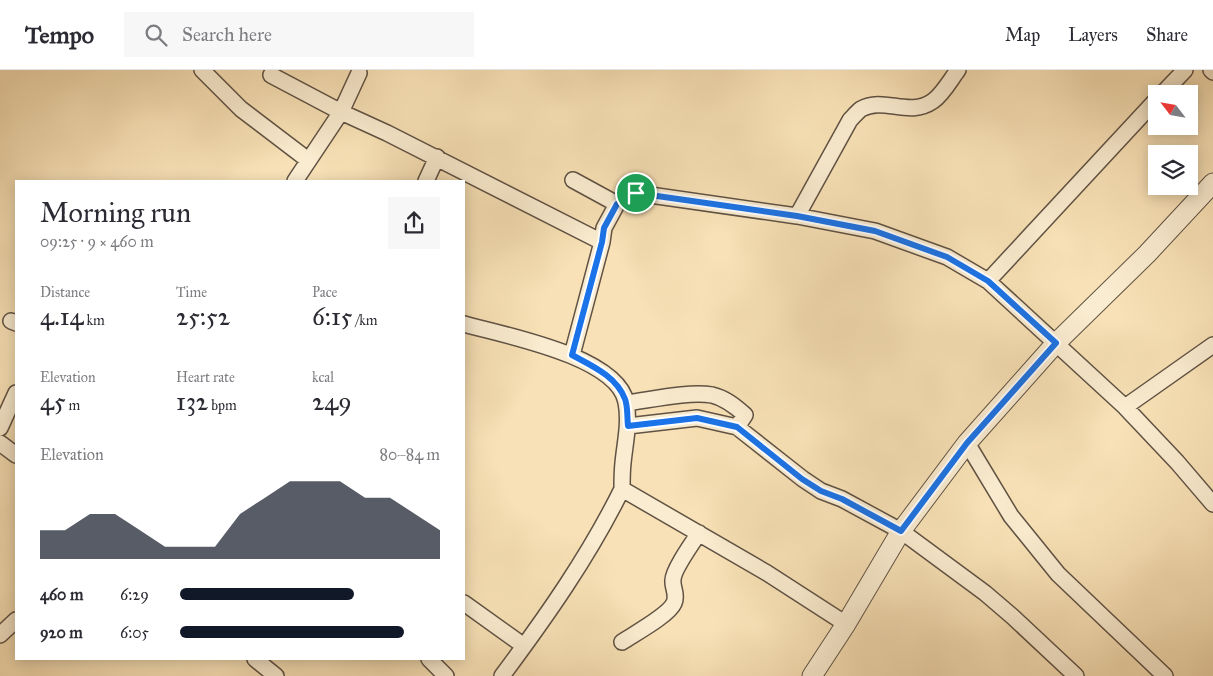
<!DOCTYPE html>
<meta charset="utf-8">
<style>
body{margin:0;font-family:"IM FELL Great Primer",serif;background:#f7f7f7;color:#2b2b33;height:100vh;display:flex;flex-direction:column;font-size:19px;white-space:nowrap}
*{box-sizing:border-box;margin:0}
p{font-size:16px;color:#7c7c81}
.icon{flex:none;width:28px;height:28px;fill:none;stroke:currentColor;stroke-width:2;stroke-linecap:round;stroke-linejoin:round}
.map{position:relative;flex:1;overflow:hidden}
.panel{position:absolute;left:15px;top:110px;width:450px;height:480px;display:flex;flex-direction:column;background:#fff;border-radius:0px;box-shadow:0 2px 12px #0003}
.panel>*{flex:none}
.needle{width:32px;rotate:301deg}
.controls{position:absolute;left:1148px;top:15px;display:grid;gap:10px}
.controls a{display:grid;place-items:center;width:50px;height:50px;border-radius:0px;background:#fff;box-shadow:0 2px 12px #0003;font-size:25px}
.pin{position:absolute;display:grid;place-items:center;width:42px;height:42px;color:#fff;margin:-21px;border:2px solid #fff;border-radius:50%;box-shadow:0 1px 5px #0007}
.round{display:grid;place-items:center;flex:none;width:52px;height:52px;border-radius:0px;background:#f7f7f7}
.head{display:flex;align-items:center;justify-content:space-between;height:85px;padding:0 25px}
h1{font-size:28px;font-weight:600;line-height:38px}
.stats{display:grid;grid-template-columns:repeat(3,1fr);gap:8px;height:85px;padding:5px 25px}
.stats div{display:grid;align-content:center}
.stats b{font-size:25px;font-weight:600}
.stats small{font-size:14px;font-weight:400}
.stats p{font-size:14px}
.chart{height:140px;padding:10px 25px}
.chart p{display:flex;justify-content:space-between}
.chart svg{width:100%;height:90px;margin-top:5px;fill:#111827;opacity:.7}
ul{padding:0 25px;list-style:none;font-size:16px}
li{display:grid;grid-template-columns:80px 60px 1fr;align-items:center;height:38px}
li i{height:12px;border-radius:6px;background:#111827}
header{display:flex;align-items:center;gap:30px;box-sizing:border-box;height:70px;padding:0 25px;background:#fff;border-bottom:1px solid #e1e1e2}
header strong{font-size:24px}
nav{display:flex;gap:28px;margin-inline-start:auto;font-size:18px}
.search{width:350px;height:45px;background:#f7f7f7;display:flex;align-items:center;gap:12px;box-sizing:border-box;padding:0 18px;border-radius:0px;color:#7c7c81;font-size:19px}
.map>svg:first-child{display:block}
</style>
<header>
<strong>Tempo</strong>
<div class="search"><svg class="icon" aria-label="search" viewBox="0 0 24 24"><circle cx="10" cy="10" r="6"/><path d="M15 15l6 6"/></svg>Search here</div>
<nav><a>Map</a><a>Layers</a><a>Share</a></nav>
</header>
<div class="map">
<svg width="1213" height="606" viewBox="0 0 1213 606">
<rect width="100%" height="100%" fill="#f8e1b6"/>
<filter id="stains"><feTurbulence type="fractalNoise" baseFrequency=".004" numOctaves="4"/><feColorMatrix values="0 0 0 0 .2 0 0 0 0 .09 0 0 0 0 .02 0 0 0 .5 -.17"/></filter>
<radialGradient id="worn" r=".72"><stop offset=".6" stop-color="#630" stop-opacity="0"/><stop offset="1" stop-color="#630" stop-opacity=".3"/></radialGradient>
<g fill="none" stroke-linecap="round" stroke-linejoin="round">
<!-- minor casing -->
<g stroke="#605244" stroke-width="18">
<path id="minor" d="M202,0L241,39L308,90
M1211,0L1213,2
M271,5L341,42L387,63L602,172L604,158L617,134L636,123L797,146L875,161L947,187L988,211L1125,337L1177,392L1213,434
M1162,24L1185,0
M573,110L617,134
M295,111L341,42L359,3
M426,111L437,87
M797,146L850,50C853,47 857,42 861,39C884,26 909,48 933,31C943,24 951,9 958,0
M988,211L1156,30
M11,251L16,253
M464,254C503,265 617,286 626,332C630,353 625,372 623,393C622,402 622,411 622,419
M572,285L602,172
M626,333C650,330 689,321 712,325C725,328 735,336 745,345L737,357
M1125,337L1213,275
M628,356L697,348L737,357L803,409L821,421L842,429L901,461L985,523L1013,547L1076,606
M0,358L16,323
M0,373L16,385
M967,373L1011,446L1058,504L1165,606
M464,533L524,576
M0,565L16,550
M622,572C634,564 669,545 674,533C678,524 672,518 673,510C673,500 693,472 699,463
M255,589L276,606
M429,589L446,606
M502,606C546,547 589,486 622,419L767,503L846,554"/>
</g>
<!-- tertiary casing -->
<g stroke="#605244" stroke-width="21">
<path id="tertiary" d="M812,606L846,554L901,461L967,373L1056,273L1147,184L1213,113"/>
</g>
<!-- minor -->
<use href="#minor" stroke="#faecd0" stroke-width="15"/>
<!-- tertiary -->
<use href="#tertiary" stroke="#faecd0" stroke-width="19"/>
</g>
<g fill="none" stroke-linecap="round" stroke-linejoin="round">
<!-- route casing -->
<g stroke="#fff" stroke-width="10">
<path id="route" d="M636,123L797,146L875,161L947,187L988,211L1056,273L967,373L901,461L842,429L821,421L802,409L737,357L697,348L628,356C627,347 628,337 625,329C616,306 592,296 572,285L602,172L604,158L617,134Z"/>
</g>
<!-- route -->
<use href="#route" stroke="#1a73e8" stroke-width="6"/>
</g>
<rect width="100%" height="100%" filter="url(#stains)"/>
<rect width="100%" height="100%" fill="url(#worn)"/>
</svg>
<div class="controls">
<a><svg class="needle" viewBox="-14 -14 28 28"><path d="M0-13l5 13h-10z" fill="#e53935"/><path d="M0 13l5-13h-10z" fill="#7c7c81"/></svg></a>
<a><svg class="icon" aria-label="layers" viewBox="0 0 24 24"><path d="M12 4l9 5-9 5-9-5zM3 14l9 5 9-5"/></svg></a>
</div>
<div class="pin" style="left:636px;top:123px;background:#1e9e55"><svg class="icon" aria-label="arrive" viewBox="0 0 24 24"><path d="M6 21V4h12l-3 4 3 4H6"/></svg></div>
<section class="panel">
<div class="head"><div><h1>Morning run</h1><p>09:25 · 9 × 460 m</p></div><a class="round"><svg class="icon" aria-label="share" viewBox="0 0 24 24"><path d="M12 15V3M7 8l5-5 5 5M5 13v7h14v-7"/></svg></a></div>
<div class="stats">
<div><p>Distance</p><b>4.14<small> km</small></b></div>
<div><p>Time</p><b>25:52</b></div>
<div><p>Pace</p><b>6:15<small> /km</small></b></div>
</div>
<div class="stats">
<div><p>Elevation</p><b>45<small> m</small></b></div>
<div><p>Heart rate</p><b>132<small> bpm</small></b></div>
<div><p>kcal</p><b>249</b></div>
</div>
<div class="chart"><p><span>Elevation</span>80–84 m</p>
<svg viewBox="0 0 160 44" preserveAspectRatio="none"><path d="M0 44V30L10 30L20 22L30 22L40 30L50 38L60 38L70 38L80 22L90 14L100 6L110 6L120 6L130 14L140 14L150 22L160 30V44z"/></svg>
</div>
<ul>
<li><b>460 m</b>6:29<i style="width:67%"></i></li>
<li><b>920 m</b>6:05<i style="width:86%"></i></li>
</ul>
</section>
</div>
